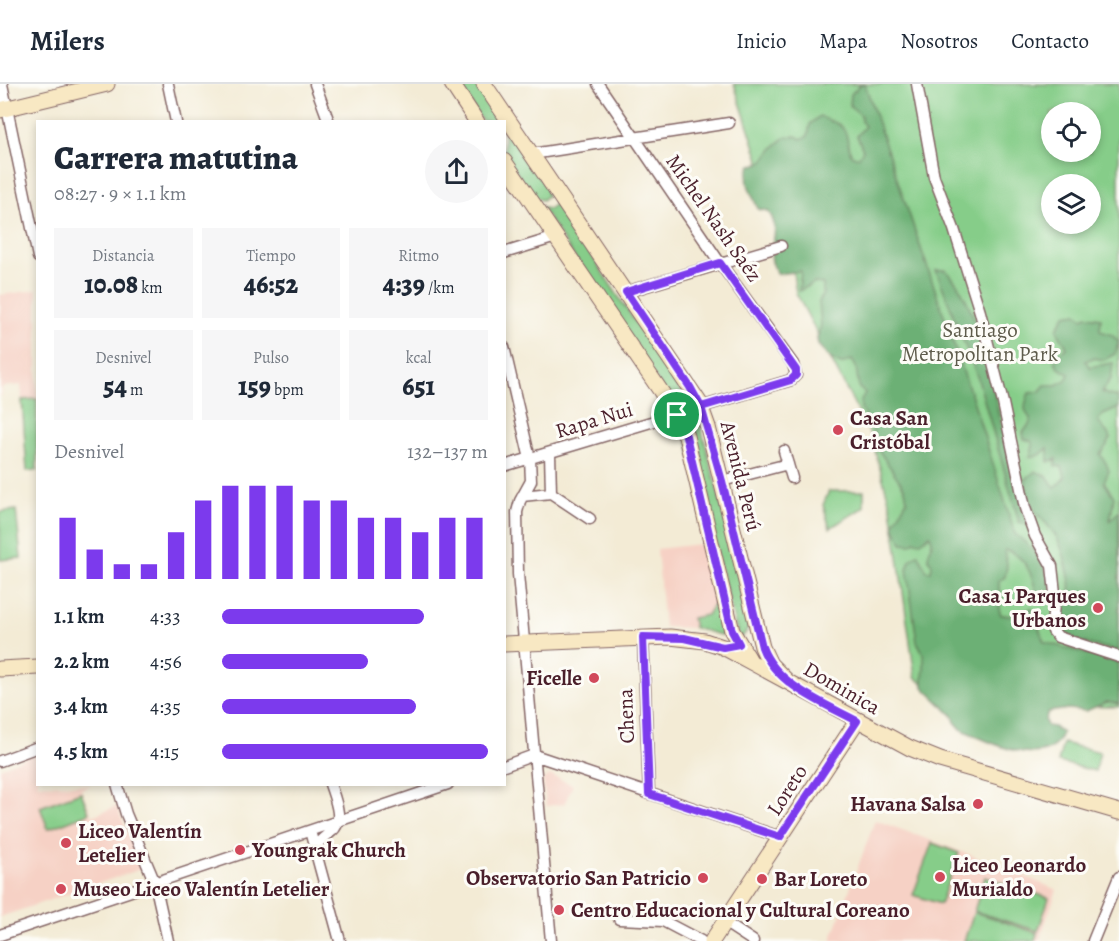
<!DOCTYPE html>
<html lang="es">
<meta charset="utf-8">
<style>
body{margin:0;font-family:Alegreya,serif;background:#f6f6f7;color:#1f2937;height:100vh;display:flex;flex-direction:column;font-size:22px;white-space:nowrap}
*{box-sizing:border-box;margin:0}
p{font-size:20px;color:#747a83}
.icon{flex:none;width:33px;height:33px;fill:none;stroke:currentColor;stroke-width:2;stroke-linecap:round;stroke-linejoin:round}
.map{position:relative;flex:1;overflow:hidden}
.details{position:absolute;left:36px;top:36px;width:470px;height:666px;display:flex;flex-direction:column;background:#fff;border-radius:0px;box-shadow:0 3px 9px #0003}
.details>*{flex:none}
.fabs{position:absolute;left:1041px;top:18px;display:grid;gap:12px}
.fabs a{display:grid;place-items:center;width:60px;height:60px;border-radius:50%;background:#fff;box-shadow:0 3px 9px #0003;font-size:30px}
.pin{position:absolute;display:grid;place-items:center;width:51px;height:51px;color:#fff;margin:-26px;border:3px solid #fff;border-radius:50%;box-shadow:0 2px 6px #0007}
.round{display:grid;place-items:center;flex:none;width:63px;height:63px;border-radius:32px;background:#f6f6f7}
.overview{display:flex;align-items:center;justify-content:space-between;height:102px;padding:0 18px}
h1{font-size:33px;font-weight:800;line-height:45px}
.figures{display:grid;grid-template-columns:repeat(3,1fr);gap:9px;height:102px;padding:6px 18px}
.figures div{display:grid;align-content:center;border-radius:0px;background:#f6f6f7;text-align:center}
.figures b{font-size:26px;font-weight:800}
.figures small{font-size:16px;font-weight:400}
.figures p{font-size:16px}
.chart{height:168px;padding:12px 18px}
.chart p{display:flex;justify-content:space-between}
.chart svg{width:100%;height:108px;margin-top:6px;stroke:#7c3aed;stroke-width:6}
ul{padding:0 18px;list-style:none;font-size:20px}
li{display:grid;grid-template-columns:96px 72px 1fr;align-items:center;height:45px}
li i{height:15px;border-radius:8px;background:#7c3aed}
header{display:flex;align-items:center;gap:36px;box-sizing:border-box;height:84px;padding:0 30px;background:#fff;border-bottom:2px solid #e0e1e3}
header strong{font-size:28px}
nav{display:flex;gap:33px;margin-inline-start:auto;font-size:21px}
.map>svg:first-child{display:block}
</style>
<header>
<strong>Milers</strong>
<nav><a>Inicio</a><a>Mapa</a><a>Nosotros</a><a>Contacto</a></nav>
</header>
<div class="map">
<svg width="1119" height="857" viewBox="0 0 1119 857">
<rect width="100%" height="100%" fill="#fdfcf7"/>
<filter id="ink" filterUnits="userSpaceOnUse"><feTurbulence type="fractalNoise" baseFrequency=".0167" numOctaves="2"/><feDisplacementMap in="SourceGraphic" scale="12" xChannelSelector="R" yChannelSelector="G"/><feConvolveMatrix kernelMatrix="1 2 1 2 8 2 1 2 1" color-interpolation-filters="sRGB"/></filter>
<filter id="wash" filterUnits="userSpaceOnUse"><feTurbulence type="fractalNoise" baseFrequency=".008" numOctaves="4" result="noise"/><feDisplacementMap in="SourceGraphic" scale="24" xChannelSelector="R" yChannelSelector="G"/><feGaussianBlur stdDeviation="1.35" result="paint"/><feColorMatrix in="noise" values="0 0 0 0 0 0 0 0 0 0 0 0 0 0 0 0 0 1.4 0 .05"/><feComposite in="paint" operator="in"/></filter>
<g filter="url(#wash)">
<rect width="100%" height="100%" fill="#f3ebd5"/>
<!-- built -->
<path fill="#f6d1c5" d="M37,206V386L27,387L21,301L2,303V312H0V211Z
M700,460L715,520L724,552L696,544L664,543L657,465Z
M37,669L38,700L91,701L81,705L92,732L117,722L141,785L0,833V684Z
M550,691L573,701L564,720L546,722L543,695Z
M875,736L992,779L1057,806L1039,857H831Z"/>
<!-- green -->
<path fill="#86cd89" stroke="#68765a" stroke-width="1.5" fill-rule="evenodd" d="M457,0H476L502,37H482Z
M734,0H1119V623L955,620L943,616L915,593L891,424L871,352L796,209L788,155L765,94ZM1052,28H1090V68H1052ZM1052,100H1090V140H1052Z
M504,40L547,104V112L542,116L533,113L504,70Z
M555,116L689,320L675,324L541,123L548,125L554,121Z
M37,315V386L27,387L22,316Z
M697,328L750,531C750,542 748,549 739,555L681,333Z
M829,407H864V423L830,444L823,421Z
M16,426L21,474L0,476V428Z
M715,518L724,552L694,544L692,534L707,531Z
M1063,659L1100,668L1095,687L1058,678Z
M81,708L89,729L48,745L40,723Z
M932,759L959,769L940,820L913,811Z
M985,793L1049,814L1038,847L974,827Z
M974,828L1037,849L1035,857H964Z"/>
<!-- forest -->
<path fill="#6cb075" stroke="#5b6850" stroke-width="1.5" d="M861,0H865L881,48L974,319L1015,450C1035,465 1046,479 1051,504L1043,509L1036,508C1032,490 1025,471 1005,466L1007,482L1005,493L999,497V506L1003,513L999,525L1001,531C1009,530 1014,534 1023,534L1027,526L1032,524L1044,558L1119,579V620L1107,618L1086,627L1068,625L1048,628L1045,636L1047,642L1054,643L1062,648C1051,690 985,657 961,645L955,638L953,632L923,603C922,583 929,576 917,558L907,485L910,476L918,470L927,487H931L932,481L928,473L932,457L930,451L921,458L915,457L911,460L902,459L893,441L907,416L905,405L879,367L873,347L861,324V316L865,309L859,304L856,283L852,276L841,280L832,276L818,261L817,254L821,241L819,218L823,209V200L814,199L799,207L801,187L778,190C760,166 786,152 768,127L758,125C752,109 742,97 751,81C762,81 764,75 771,67C774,62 781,57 786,53L796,52L801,55L808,52L810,40L820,32C826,36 832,37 838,40C849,46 847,62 852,72L859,73L863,66L857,52L865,42L861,37V31L850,22L851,10Z
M936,186H946C979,220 990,291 1000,337C1008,372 1018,407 1028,441L1019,438L978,295Z
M1077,229L1082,234L1087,232L1101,234L1100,247L1112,251L1119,258L1115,270L1104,276L1093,274L1085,277L1090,283L1113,279L1111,295L1102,308L1108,311L1119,313V324L1103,331L1098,336C1107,355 1119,347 1100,370L1106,379L1109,387L1104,398L1114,413L1110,437L1119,427V567C1104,563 1078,561 1066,549C1051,533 1074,515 1070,497C1067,483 1063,464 1056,452C1050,443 1042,435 1035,427C1029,420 1027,406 1025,396L1035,387L1047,392L1055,404L1065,393L1062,383L1055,382L1056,375L1048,378V364L1040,371L1030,373L1033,362L1031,357L1024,355L1023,349L1030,339L1031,335C1022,326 1025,320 1029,309L1039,308L1045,301H1056L1066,296L1069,290L1060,285L1055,278L1060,268L1067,264C1065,257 1059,253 1057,245L1065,231Z"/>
</g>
<g filter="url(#ink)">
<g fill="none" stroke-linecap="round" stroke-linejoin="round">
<!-- street casing -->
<g stroke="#856666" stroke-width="13">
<path id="street" d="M2,0L38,173
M168,0L176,38
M315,0L329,38
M917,0L934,93L954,145L980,228L1003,319L1025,424L1035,452L1052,482L1055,509L1052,541L1053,547L1058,553L1067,556L1119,573
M532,70L729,39
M504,169L556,153
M626,208L781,162
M504,263L530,375L531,397L520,417L517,428L518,490L551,857
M784,367L792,394
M550,369L551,409
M504,382L791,296L796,291L793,280L720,179L598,0
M722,397L788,380
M551,409L590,435
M522,412L551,409
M643,553L649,710
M0,677L38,663
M504,682L534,671L780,753
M117,700L126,730L155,799L168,857
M310,747L340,857
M315,764C319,756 325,753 332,747C345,737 334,713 330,700
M619,835L663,837L701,857
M724,838L753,857
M0,851L448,700
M1093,857L1119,793"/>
</g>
<!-- secondary casing -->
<g stroke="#856666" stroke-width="17">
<path id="secondary" d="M452,0L477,38
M484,0L699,318L708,343L762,563L770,580L787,597
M0,26L107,0
M504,77L677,331L686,352L732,547L749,575
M504,560L670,553L705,557L723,563L910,664L940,676L1119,728
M0,585L38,583
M712,857L857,637"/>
</g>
<!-- street -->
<use href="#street" stroke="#fff" stroke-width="10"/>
<!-- secondary -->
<use href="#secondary" stroke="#f8e8c3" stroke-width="15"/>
</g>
</g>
<g fill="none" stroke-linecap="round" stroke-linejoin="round" filter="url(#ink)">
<!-- route casing -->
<g stroke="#fff" stroke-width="12">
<path id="route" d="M677,331L686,352L732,547L739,560L723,563L684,554L643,553L649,710L780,753L857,637C823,619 776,601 762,563L722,397L701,323L791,296L796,291V286L720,179L626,208L690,303L701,323L677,331"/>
</g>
<!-- route -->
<use href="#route" stroke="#7c3aed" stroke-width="8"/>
</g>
<!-- markers -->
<g fill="#d1495b" stroke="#fdfcf7" stroke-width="2">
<circle cx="838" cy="346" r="6"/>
<circle cx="1098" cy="524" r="6"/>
<circle cx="594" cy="594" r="6"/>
<circle cx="978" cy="720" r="6"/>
<circle cx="66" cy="759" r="6"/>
<circle cx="240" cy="766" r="6"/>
<circle cx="940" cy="793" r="6"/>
<circle cx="703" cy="794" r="6"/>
<circle cx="762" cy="795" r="6"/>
<circle cx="61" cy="805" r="6"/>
<circle cx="559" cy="826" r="6"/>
</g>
<g text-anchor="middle" stroke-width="6" stroke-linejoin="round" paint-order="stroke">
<!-- street labels -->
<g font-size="21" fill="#4a1f2b" stroke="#fdfcf7">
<text transform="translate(714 134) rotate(55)" y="7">Michel Nash Saéz</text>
<text transform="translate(594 336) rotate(-17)" y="7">Rapa Nui</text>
<text transform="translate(741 392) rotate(76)" y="7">Avenida Perú</text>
<text transform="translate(842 604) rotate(30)" y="7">Dominica</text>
<text transform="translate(626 632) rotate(-92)" y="7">Chena</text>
<text transform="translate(787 706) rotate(-57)" y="7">Loreto</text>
</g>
<!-- park labels -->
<g font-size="21" fill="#5f5c4c" stroke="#fdfcf7">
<text x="980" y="253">Santiago<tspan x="980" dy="24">Metropolitan Park</tspan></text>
</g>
<!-- poi labels -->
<g font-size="21" font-weight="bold" fill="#4a1f2b" stroke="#fdfcf7" text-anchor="start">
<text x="850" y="341">Casa San<tspan x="850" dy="24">Cristóbal</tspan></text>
<text x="1086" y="519" text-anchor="end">Casa 1 Parques<tspan x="1086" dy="24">Urbanos</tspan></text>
<text x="582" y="601" text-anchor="end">Ficelle</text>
<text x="966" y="727" text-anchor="end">Havana Salsa</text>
<text x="78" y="754">Liceo Valentín<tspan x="78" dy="24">Letelier</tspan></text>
<text x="252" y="773">Youngrak Church</text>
<text x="952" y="788">Liceo Leonardo<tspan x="952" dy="24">Murialdo</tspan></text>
<text x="691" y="801" text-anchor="end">Observatorio San Patricio</text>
<text x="774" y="802">Bar Loreto</text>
<text x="73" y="812">Museo Liceo Valentín Letelier</text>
<text x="571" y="833">Centro Educacional y Cultural Coreano</text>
</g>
</g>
</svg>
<div class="fabs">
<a><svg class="icon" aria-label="locate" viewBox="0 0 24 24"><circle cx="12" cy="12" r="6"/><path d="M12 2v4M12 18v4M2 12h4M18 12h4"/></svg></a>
<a><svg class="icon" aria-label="layers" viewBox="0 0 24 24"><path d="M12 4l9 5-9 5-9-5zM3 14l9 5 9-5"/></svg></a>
</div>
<div class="pin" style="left:677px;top:331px;background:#1e9e55"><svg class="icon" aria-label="arrive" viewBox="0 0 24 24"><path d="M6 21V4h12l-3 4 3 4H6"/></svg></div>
<section class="details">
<div class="overview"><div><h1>Carrera matutina</h1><p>08:27 · 9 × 1.1 km</p></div><a class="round"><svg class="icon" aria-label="share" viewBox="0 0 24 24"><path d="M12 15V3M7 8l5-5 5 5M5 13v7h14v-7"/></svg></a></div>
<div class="figures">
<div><p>Distancia</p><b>10.08<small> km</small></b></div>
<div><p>Tiempo</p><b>46:52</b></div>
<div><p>Ritmo</p><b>4:39<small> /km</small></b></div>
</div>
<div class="figures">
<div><p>Desnivel</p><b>54<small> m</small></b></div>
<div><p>Pulso</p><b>159<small> bpm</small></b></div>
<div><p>kcal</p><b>651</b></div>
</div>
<div class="chart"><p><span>Desnivel</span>132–137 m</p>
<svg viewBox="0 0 160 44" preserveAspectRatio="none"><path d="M5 44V19M15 44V32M25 44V38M35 44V38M45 44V25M55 44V12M65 44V6M75 44V6M85 44V6M95 44V12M105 44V12M115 44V19M125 44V19M135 44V25M145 44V19M155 44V19"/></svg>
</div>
<ul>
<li><b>1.1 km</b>4:33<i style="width:76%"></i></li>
<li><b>2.2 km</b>4:56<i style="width:55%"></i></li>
<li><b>3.4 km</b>4:35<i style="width:73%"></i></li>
<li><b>4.5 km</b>4:15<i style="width:100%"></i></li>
</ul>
</section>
</div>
